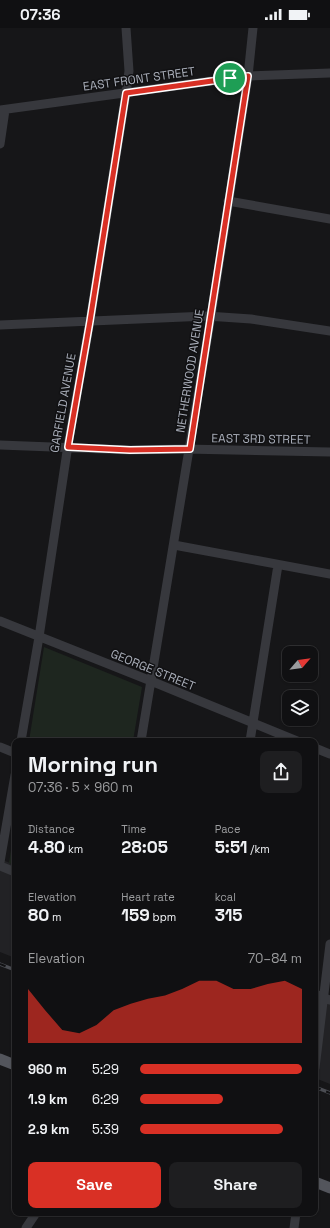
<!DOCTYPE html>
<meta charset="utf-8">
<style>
body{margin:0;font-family:"Space Grotesk",sans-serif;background:#1e1e20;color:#f1f3f6;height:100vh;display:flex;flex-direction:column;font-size:15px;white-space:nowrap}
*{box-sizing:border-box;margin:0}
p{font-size:13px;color:#9c9d9f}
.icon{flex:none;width:22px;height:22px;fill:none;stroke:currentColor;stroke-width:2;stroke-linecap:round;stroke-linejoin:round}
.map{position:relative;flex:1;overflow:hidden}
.panel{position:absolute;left:12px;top:710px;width:306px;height:478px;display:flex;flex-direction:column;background:#101012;border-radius:8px;box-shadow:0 1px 3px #0004,0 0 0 1px #303032}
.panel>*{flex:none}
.needle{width:26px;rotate:62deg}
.fabs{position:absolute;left:282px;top:618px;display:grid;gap:8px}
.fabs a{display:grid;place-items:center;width:36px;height:36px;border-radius:8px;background:#101012;box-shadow:0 1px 3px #0004,0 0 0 1px #303032;font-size:20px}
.pin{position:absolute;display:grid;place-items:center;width:34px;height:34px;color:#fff;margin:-17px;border:2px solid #fff;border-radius:50%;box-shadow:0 1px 4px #0007}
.round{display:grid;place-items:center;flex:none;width:42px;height:42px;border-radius:8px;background:#1e1e20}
.summary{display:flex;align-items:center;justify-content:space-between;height:68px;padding:0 16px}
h1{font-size:22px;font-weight:700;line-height:30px}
.figures{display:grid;grid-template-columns:repeat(3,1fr);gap:6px;height:68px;padding:4px 16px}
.figures div{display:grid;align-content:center}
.figures b{font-size:17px;font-weight:700}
.figures small{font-size:11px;font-weight:400}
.figures p{font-size:11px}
.chart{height:112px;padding:8px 16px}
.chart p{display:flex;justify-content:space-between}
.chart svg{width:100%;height:72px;margin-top:4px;fill:#d93025;opacity:.7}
.action{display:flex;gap:8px;margin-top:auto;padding:8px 16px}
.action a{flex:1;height:46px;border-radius:8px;background:#d93025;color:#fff;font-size:16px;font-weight:700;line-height:46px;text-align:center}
.action a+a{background:#1e1e20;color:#f1f3f6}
ul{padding:0 16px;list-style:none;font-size:13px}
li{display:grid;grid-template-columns:64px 48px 1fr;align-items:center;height:30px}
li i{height:10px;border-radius:5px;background:#d93025}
.status{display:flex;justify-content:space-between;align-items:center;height:28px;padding:0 20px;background:#101012;direction:ltr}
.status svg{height:11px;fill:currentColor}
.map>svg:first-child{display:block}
</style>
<div class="status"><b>07:36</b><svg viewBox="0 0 49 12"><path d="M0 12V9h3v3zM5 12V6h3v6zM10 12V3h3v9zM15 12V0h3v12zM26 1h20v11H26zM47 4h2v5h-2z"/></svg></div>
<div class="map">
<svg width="330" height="1200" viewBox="0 0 330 1200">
<rect width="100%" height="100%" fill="#161618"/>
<!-- built -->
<path fill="#222225" d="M0,831L15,837V930L0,924Z
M315,963L330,970V1056L315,1050Z"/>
<!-- green -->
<path fill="#1e261f" d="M44,619L142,659L133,713H29Z
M15,796V837L9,835Z"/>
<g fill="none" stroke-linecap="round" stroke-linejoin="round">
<!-- minor -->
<path stroke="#37383d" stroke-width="9" d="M0,82L248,48L330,45
M0,116L5,82
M228,173L330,191
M0,297L207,288L251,291L330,303
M0,417L130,422L185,421L330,424
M174,517L330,546
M0,593L151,653L297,713
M21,713L39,609L68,417L90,293L126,65L129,43L126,0
M141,713L211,288L248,48L253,0
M250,713L278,537
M0,719L15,725
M315,720L330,726
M0,834L15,747
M0,838L15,844
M315,966L330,972
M315,1040L330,916
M26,1200L36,1185
M294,1200L296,1185"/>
<!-- major -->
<path stroke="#53555c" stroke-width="11" d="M0,1031L15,1037
M315,1154L330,1160"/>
<!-- rail casing -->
<g stroke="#4a4c52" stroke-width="3.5">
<path id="rail" d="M0,936L15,942
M315,1059L330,1065"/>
</g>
<!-- rail -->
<use href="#rail" stroke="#111113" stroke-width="2" stroke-dasharray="6" stroke-linecap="butt"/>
</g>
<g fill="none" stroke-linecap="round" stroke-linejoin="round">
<!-- route casing -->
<g stroke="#fff" stroke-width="8">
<path id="route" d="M248,48L190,421L130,422L68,419L90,293L126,65Z"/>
</g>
<!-- route -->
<use href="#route" stroke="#d93025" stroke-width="5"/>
</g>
<g text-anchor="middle" stroke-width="3" stroke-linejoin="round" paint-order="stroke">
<!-- street labels -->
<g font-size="12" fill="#a8adb8" stroke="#111113">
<text transform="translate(139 51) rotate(-8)" y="4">EAST FRONT STREET</text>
<text transform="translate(190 343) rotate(-81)" y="4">NETHERWOOD AVENUE</text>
<text transform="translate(63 375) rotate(-80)" y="4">GARFIELD AVENUE</text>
<text transform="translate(261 411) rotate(1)" y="4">EAST 3RD STREET</text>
<text transform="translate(153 642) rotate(22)" y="4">GEORGE STREET</text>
</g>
</g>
</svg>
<div class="fabs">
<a><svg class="needle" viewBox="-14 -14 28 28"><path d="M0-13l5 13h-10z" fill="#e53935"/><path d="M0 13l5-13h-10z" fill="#9c9d9f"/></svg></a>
<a><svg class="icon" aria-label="layers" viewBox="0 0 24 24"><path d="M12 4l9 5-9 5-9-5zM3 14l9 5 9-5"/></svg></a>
</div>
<div class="pin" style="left:230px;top:50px;background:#1e9e55"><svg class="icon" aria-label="arrive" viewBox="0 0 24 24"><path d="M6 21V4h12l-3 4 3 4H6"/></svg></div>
<section class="panel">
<div class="summary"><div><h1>Morning run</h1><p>07:36 · 5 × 960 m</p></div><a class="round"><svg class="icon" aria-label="share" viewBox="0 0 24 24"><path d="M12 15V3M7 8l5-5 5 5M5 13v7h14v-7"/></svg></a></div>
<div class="figures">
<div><p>Distance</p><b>4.80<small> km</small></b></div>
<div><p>Time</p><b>28:05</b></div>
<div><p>Pace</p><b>5:51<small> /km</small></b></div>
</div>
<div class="figures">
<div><p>Elevation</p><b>80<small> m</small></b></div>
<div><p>Heart rate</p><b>159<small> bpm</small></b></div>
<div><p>kcal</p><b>315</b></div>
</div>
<div class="chart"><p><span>Elevation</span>70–84 m</p>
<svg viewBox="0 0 160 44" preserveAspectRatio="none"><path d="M0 44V11L10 24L20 36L30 38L40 33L50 24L60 20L70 17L80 15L90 11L100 6L110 6L120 11L130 11L140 8L150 6L160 11V44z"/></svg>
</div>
<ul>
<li><b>960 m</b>5:29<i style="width:100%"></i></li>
<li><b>1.9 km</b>6:29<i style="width:51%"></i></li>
<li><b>2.9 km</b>5:39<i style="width:88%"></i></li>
</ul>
<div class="action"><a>Save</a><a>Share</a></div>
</section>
</div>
